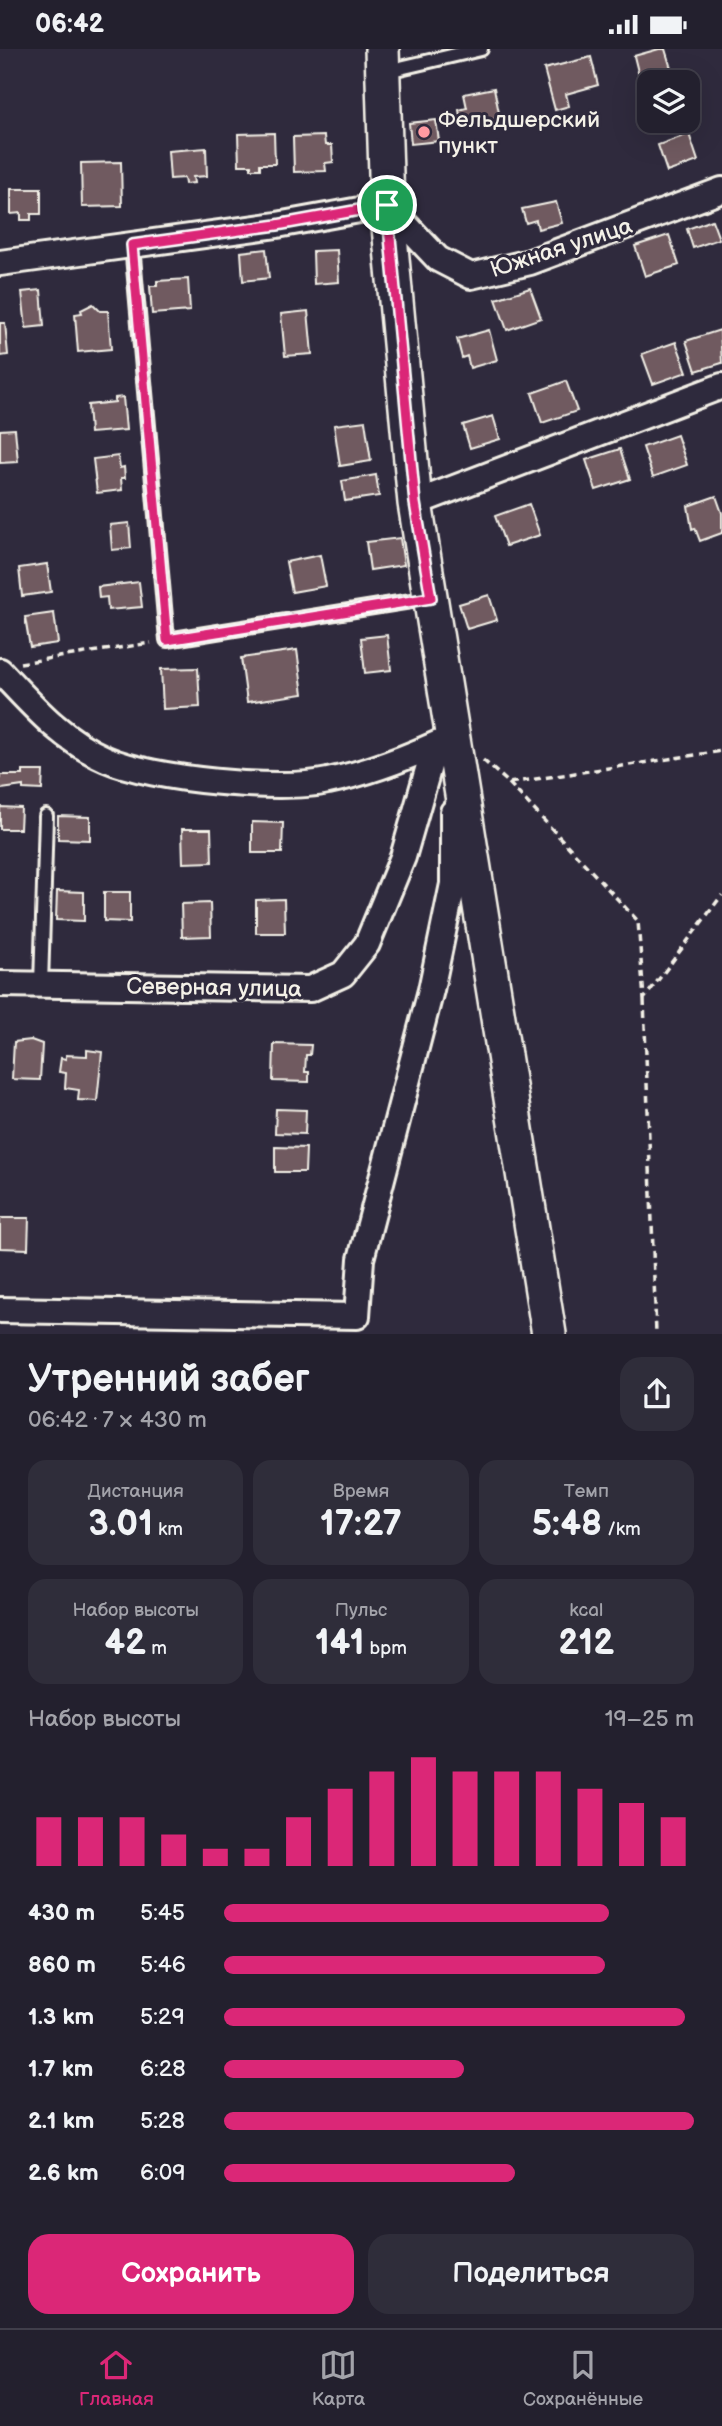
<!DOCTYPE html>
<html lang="ru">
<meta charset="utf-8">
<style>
body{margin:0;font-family:"Balsamiq Sans",sans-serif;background:#2f2d3a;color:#f1f3f6;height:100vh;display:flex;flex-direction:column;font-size:26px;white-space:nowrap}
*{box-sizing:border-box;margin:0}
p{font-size:23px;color:#a3a3aa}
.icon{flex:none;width:38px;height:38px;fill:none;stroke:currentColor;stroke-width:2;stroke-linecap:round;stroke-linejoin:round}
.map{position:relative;height:1285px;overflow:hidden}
.details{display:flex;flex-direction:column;background:#23202e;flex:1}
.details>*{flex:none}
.fabs{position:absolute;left:637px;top:21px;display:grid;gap:14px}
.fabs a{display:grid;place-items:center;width:63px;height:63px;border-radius:14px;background:#23202e;box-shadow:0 7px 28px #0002,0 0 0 2px #403e4a;font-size:35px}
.pin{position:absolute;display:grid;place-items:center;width:60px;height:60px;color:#fff;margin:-30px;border:4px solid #fff;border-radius:50%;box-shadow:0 2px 7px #0007}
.round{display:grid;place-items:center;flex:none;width:74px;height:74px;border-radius:21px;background:#2f2d3a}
.head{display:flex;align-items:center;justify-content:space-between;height:119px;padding:0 28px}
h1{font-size:38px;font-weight:700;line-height:52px}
.metrics{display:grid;grid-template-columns:repeat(3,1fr);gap:10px;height:119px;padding:7px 28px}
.metrics div{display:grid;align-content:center;border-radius:18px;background:#2f2d3a;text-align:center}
.metrics b{font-size:35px;font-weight:700}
.metrics small{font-size:19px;font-weight:400}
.metrics p{font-size:19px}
.chart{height:196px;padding:14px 28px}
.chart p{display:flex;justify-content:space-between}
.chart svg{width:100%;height:126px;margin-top:7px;stroke:#db2777;stroke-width:6}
.primary-button{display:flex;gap:14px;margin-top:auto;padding:14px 28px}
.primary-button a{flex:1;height:80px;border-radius:21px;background:#db2777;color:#fff;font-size:28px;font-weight:700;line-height:80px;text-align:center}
.primary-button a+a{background:#2f2d3a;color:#f1f3f6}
ul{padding:0 28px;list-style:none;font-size:23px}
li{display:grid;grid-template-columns:112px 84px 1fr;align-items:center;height:52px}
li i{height:18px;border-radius:9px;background:#db2777}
.status{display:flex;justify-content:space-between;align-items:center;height:49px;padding:0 35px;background:#23202e;direction:ltr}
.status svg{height:19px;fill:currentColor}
.dock{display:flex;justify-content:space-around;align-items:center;height:98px;border-top:2px solid #403e4a;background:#23202e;font-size:19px;color:#a3a3aa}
.dock a{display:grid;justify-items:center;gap:4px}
.dock .active{color:#db2777}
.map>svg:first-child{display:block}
</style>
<div class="status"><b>06:42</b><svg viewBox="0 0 49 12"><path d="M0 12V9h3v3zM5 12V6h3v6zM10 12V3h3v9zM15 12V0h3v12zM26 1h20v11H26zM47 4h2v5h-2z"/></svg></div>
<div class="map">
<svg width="722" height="1285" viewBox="0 0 722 1285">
<rect width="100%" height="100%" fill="#2f2a3d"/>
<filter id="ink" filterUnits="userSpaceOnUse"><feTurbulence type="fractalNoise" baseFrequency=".0143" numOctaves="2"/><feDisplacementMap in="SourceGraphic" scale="14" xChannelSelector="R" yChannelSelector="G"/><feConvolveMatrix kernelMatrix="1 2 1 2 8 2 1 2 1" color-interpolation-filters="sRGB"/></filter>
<g filter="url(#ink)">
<!-- building -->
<path fill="#705a60" stroke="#f4f1e8" stroke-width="2" d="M659,0H665L673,26L641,35L634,7Z
M591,8L598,36L566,45L569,57L555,61L544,20Z
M494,39L500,69L462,78L459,61L467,59L464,45Z
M436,71L439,92L411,95L409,74Z
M274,84L275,115H260V120H251V116H239L238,85Z
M689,85L698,112L667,123L658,96Z
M324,87L325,96H332L333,113L325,114L326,122L294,123L293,88Z
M206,99L207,127L193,128L194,134L185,135L184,129L170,130L168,102Z
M121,113L122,157L82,158L81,114Z
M11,140H41V165H31V171H21V164L11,165Z
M556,153L562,174L538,180L536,171L526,174L522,160Z
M712,171L719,190L693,199L687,180Z
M669,186L679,216L645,227L635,197Z
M266,200L269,229L243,232L241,203Z
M337,201L339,233L314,235L313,202Z
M188,230L190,262L152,265L150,237H157V232Z
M530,239L541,269L507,281L496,250Z
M41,241L44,277L26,279L22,243Z
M93,255L100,262H108L111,300L78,303L75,265L82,264L81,261Z
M308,262L312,305L285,307L281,265Z
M0,274H5L8,306L0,307Z
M489,281L497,311L470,319L467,307L462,309L457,290Z
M720,281L722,314L696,322L686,292Z
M676,293L687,323L653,335L642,305Z
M566,332L577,362L542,374L532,344Z
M123,348L126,381L90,384L88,356L115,353V349Z
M493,367L500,390L470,399L463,376Z
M365,372L371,412L340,417L334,376Z
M15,380L18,413L0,414V381Z
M677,386L687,416L653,428L643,398Z
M620,400L630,430L596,441L586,411Z
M118,407L120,419L124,418L125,429H121L122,441L97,444L93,410Z
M376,426L379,447L345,452L342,432Z
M716,447L722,464V484L700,492L695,479L692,480L688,457Z
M529,455L540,486L506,497L495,467Z
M129,474L131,499L112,501L110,476Z
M400,489L404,516L370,521L366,493Z
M320,506L326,537L292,543L286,513Z
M47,515L51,543L22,547L19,519Z
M139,533L142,558L108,561L107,548L99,549L98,538Z
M489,546L497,571L467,580L459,555Z
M54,564L58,594L30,598L25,568Z
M387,586L391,621L365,624L361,589Z
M297,601L303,645L247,653L241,609Z
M198,619L200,658L163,660L161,620Z
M23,722H43L42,741L23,740V737L2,740L0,737V726H23Z
M0,758L21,759L20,780H0Z
M58,767L90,768V791L58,790Z
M252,773L283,774L282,804H252Z
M182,780H211L212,813L183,814Z
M57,842L84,843V872L56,871Z
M104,843H130V873L104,872Z
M284,850L285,884H256V851Z
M210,854L211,887L182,888L181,855Z
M31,991L42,995L40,1031L12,1030L14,993Z
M274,995L311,996L310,1006H306L305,1023H309V1033L273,1032Z
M87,1001L102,1003L97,1052L78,1051L79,1041L65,1039L66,1024L59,1023L61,1009L66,1010V1006L87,1007Z
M276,1060L306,1061L305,1085L275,1084Z
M275,1098L306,1099L305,1123H275Z
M0,1169H29L28,1200L0,1199Z"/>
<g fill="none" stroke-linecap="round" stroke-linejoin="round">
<!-- lane casing -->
<g stroke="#f4f1e8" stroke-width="18">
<path id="lane" d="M383,23L481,0
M132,196L167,591L430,549
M41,936L46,767"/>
</g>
<!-- street casing -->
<g stroke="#f4f1e8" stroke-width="30">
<path id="street" d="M0,214L277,176L387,156L438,210L471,227L530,213L722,141
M415,454L722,337
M0,622C32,656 62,691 106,710C151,730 280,743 328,732C372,723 414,706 454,687V702
M0,935L310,940L343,925L367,895L403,808L435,696
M0,1261L357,1267L361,1210L431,941L453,835V763"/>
</g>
<!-- secondary casing -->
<g stroke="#f4f1e8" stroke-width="38">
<path id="secondary" d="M382,0L387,156L415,454L549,1285"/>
</g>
<!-- path -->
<path stroke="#f4f1e8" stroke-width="3.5" stroke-dasharray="7 5" stroke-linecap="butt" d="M20,614L151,594
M483,711L509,734L722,702
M509,734L638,872L644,950L722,846
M644,950L656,1285"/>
<!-- lane -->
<use href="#lane" stroke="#2f2a3d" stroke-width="12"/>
<!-- street -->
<use href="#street" stroke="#2f2a3d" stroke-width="24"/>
<!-- secondary -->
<use href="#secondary" stroke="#2f2a3d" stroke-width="33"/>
</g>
</g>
<g fill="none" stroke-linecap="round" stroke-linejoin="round" filter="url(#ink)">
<!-- route casing -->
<g stroke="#fff" stroke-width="14">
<path id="route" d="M387,156L415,454L431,549L167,591L132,196L277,176Z"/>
</g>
<!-- route -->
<use href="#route" stroke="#db2777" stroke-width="9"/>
</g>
<!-- markers -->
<circle fill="#ff9aa2" stroke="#2f2a3d" stroke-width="2.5" cx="424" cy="83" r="7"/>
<g text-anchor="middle" stroke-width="6" stroke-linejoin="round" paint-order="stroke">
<!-- poi labels -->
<g font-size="23" fill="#f4f1e8" stroke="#2f2a3d" text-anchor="start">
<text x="438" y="78">Фельдшерский<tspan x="438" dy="26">пункт</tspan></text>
</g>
<!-- street labels -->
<g font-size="23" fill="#f4f1e8" stroke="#2f2a3d">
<text transform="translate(561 198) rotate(-18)" y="8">Южная улица</text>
<text transform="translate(214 938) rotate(1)" y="8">Северная улица</text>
</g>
</g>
</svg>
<div class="fabs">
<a><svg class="icon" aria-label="layers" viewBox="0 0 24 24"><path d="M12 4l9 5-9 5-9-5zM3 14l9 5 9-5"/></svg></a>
</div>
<div class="pin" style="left:387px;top:156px;background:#1e9e55"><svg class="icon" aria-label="arrive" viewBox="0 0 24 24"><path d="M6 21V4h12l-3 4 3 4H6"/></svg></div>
</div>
<section class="details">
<div class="head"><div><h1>Утренний забег</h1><p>06:42 · 7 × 430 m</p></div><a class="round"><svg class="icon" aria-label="share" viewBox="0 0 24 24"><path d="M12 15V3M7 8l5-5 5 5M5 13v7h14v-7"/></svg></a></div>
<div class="metrics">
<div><p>Дистанция</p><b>3.01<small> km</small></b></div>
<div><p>Время</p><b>17:27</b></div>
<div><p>Темп</p><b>5:48<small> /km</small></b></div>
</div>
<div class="metrics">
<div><p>Набор высоты</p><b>42<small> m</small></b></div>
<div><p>Пульс</p><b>141<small> bpm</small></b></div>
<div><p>kcal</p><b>212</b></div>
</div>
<div class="chart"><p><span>Набор высоты</span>19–25 m</p>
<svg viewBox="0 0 160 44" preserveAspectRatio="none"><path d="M5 44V27M15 44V27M25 44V27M35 44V33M45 44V38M55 44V38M65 44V27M75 44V17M85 44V11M95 44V6M105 44V11M115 44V11M125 44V11M135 44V17M145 44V22M155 44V27"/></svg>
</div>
<ul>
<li><b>430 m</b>5:45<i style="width:82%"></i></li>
<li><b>860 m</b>5:46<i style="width:81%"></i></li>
<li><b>1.3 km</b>5:29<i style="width:98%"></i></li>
<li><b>1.7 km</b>6:28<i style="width:51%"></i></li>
<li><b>2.1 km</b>5:28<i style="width:100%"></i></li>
<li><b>2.6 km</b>6:09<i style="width:62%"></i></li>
</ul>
<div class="primary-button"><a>Сохранить</a><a>Поделиться</a></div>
</section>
<nav class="dock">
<a class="active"><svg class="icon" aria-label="home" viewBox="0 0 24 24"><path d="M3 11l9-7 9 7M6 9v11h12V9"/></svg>Главная</a>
<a><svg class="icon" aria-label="map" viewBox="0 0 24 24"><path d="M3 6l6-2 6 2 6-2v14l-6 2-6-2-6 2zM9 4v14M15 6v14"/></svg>Карта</a>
<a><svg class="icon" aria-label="saved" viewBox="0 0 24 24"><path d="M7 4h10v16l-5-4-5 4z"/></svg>Сохранённые</a>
</nav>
